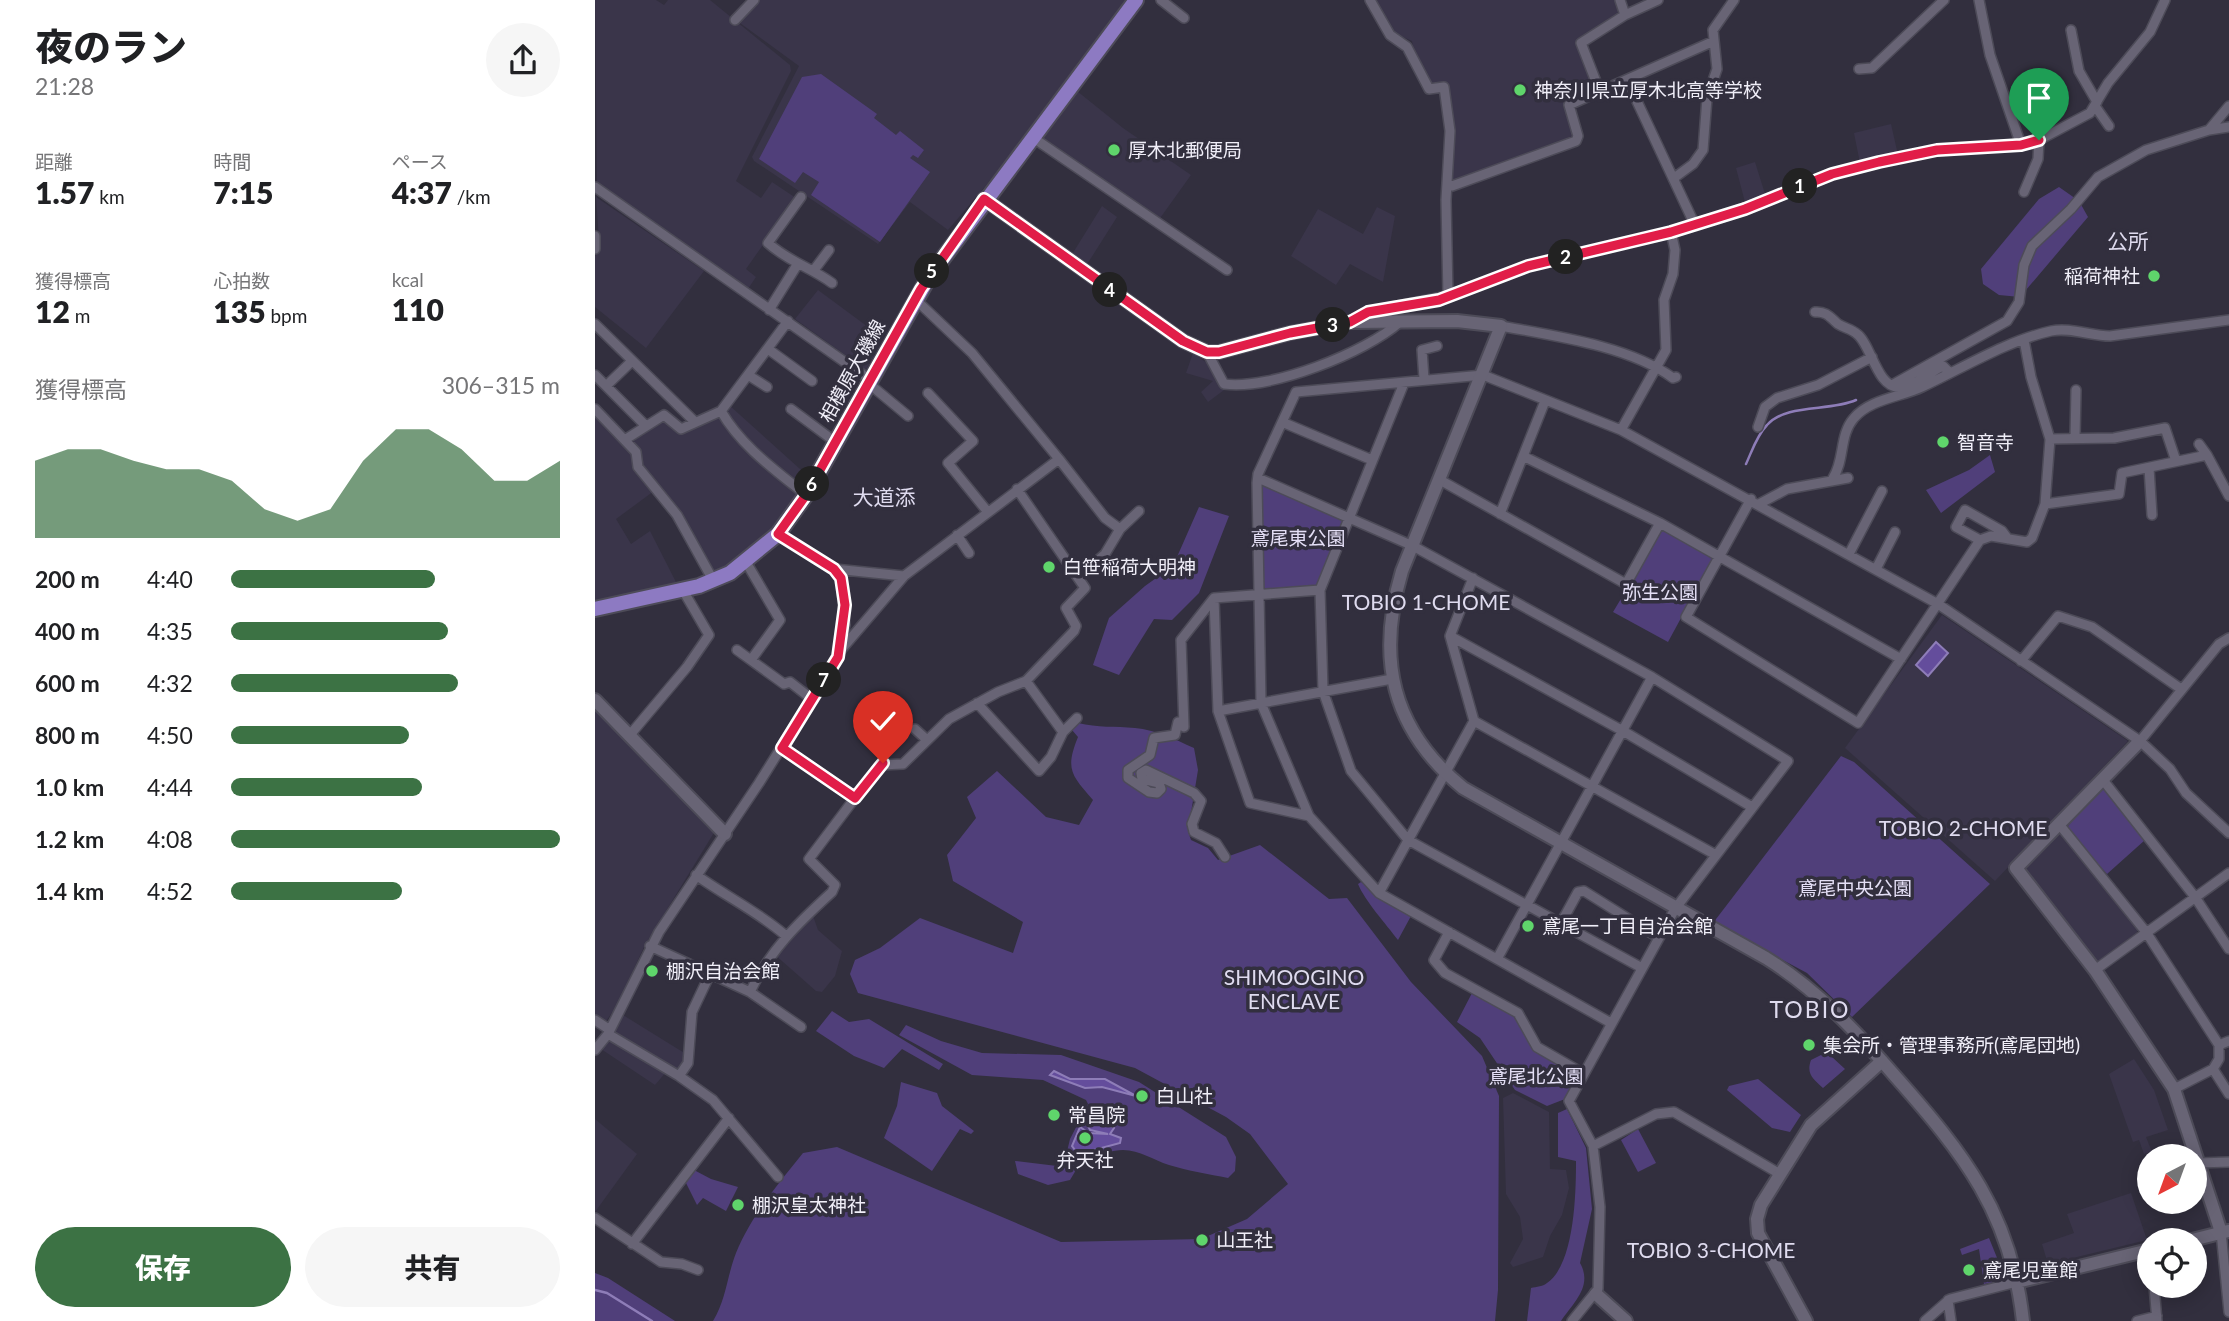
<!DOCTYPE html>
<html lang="ja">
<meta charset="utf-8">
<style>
body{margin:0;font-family:Lato,"Noto Sans JP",sans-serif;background:#f6f6f6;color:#202124;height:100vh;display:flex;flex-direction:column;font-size:26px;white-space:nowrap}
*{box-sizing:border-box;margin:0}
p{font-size:23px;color:#757577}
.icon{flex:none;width:38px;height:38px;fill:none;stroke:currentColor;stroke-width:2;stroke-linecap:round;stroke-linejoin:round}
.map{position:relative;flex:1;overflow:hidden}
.drawer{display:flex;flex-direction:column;background:#fff;width:595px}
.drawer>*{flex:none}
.needle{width:46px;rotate:221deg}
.buttons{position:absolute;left:1542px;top:1144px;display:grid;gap:14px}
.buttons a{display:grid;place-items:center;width:70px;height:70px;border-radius:50%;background:#fff;box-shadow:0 4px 18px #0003;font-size:35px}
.pin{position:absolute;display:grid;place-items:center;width:60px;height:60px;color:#fff;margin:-72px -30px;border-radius:50% 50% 50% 0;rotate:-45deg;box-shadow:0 0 7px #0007}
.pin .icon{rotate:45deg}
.km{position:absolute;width:35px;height:35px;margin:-18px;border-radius:50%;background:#222;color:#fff;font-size:19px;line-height:35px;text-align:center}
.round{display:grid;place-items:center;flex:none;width:74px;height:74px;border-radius:37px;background:#f6f6f6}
.overview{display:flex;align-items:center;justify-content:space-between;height:119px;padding:0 35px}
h1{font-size:38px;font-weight:800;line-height:52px}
.figures{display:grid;grid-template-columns:repeat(3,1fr);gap:10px;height:119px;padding:7px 35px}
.figures div{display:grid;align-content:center}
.figures b{font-size:30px;font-weight:800}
.figures small{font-size:19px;font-weight:400}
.figures p{font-size:19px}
.chart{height:196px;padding:14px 35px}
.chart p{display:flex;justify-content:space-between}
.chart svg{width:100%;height:126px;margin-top:7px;fill:#3c7244;opacity:.7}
.primary-button{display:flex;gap:14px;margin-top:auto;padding:14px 35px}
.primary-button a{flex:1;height:80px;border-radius:42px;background:#3c7244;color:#fff;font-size:28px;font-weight:800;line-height:80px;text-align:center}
.primary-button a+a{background:#f6f6f6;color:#202124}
ul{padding:0 35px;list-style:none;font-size:23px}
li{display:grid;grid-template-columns:112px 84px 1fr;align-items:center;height:52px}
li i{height:18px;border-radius:9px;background:#3c7244}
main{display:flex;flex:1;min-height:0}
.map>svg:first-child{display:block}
</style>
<main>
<section class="drawer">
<div class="overview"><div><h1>夜のラン</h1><p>21:28</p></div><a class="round"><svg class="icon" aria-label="share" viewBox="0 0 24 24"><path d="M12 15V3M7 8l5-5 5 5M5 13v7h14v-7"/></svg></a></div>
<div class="figures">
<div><p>距離</p><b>1.57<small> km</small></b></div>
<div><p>時間</p><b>7:15</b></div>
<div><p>ペース</p><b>4:37<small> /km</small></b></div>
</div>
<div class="figures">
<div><p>獲得標高</p><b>12<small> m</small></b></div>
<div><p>心拍数</p><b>135<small> bpm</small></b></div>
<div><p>kcal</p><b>110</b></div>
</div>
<div class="chart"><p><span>獲得標高</span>306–315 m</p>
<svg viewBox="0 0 160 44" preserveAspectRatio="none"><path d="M0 44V17L10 13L20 13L30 17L40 20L50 20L60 24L70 34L80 38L90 34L100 17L110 6L120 6L130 13L140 24L150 24L160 17V44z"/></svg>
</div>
<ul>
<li><b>200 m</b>4:40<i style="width:62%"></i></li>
<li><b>400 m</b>4:35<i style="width:66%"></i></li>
<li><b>600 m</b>4:32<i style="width:69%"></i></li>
<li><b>800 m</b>4:50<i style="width:54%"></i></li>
<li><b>1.0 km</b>4:44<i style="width:58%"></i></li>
<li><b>1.2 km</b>4:08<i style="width:100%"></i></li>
<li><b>1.4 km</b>4:52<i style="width:52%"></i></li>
</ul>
<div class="primary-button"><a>保存</a><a>共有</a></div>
</section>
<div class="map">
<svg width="1634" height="1321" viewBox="0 0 1634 1321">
<rect width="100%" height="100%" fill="#322f3e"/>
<!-- built -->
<path fill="#3a354a" d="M0,0H61L69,5L73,0H115L195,65L196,71L141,181L166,198L177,182L201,198L151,269L161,277L151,292L2,183Z
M163,0H532L410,163L353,230L315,202L283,244L159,161L157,157L204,66L145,23V19Z
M780,0H1021L1024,12L1023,16L982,41L1000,88L968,105L980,136L978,139L858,182V130L850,82L836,85L820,56L817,41L801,34Z
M482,91L528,128L596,175L563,221L446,140L445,135Z
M1296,124L1303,155L1265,163L1259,133Z
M1160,162L1171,197L1151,206L1141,168Z
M1,197L109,271L51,348L0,307V256L4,241Z
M507,206L522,217L491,266L476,256Z
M782,207L800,216L788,282L755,264L741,285L696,256L723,209L768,234Z
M223,290L288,338L271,370L200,319Z
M598,353L612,363L629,390L613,402L606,392L618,381L591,373Z
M134,405L215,478L208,490L136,426L129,410Z
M0,411L32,445L59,491L21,519L36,544L55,531L84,588L0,602Z
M124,414L205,493L171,538L142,562L117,575L45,465L36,443L67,419L82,431Z
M1347,615L1533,741L1400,881L1250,748Z
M0,706L120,831L49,947L22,1006L11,1021H7L0,1017Z
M1462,833H1466L1542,929V933L1503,961L1430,872L1431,866Z
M217,913L223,930L247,951L240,976L227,992L221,991L179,954Z
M28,1015L91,1054L84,1071L18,1034Z
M17,1039L72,1071L60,1085L6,1049Z
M1539,1059L1559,1090L1573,1130L1551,1137L1557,1152L1549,1154L1544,1140L1538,1142L1514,1074Z
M918,1093L954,1112L955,1169L971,1170L974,1188L967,1215L955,1236L948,1257L918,1267L915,1263L928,1239L925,1217L911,1194L908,1098Z
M0,1119L42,1154L0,1212Z
M1536,1193L1552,1240L1453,1264L1447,1244L1479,1233L1472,1214Z"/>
<!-- green -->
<path fill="#503f7a" d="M226,74L282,114L279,118L301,135L305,131L329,150L323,158L318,155L315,158L335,172L285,242L216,195L224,182L208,172L200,183L164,159L207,77Z
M1464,187L1484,201L1493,217L1425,297L1404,295L1388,284L1386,269L1444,199Z
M1395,455L1400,472L1346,513L1331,490L1374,470Z
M668,483L749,521L723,585L670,589L668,585L665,484Z
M604,507L634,516L604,593L577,620L559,619L524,675L498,665L514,618L550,586L578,566Z
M1068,529L1118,559L1073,642L1018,612Z
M483,723C503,728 520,726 540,728C561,730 579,739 599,748L603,770L593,831L596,840L613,848L623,860L665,845L734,899L752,898L816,982L887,1056L904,1096L903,1290L900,1321H118C131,1300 132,1276 141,1253C156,1216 183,1184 208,1153L242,1147L466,1242L606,1239L652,1219L693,1184L655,1134L631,1117L540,1068L263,993L255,974L260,960L285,948L325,918L418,953L428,922L358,881L352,855L381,818L372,797L402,771L451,817L484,825L498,800C476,775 470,769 483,737L477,730Z
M1246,756L1259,762L1395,884L1257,1017L1212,973L1118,923Z
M1506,789H1510L1550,840L1512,874L1471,828Z
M766,882L816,916L803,940C791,924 770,901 763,884Z
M877,993L918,1015L938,1050L981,1073L970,1099L952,1106L920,1090L885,1038L862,1022Z
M237,1011L254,1022L274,1019L348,1064L344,1070L307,1049L289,1068L259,1056L221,1031Z
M311,1025L346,1041L387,1053L466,1055L544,1082L631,1137L641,1157L640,1171L633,1178C614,1174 593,1171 574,1165C558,1160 545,1150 528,1150C517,1150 504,1156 490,1155L475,1180L453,1185L423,1174L420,1161L462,1166L470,1160L475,1139L493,1104L491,1100L448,1080L377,1075L304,1035Z
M1228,1054L1237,1057L1250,1069L1228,1088C1218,1079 1211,1074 1216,1060Z
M1163,1079L1206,1115L1195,1132L1177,1128L1132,1090L1134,1086Z
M306,1082L342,1093L347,1106L379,1131L376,1134L365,1129L337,1171L289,1138L302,1106Z
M972,1109L991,1148L997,1209L985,1263C998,1286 979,1302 966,1321H932L936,1288C941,1287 949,1286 952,1283C980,1264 981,1191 981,1161L963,1157V1113Z
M1043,1129L1061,1163L1043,1172L1026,1140Z
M99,1170L116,1179L143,1187L131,1211L108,1198L102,1205L90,1181Z
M1394,1238L1409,1275L1404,1281L1389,1284L1384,1249L1367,1255L1365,1249Z
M0,1273L13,1278L80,1321H0Z"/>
<!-- water -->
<path fill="#644d9c" stroke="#8e7db8" stroke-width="2" d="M1341,642L1353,653L1333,676L1321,665Z
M459,1071L475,1079H510L541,1096L507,1087L490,1088L455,1075Z
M501,1117L519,1128L515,1134L526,1138L525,1143L499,1150H480L477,1146L485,1127L494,1133L513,1134L495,1130L493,1126Z"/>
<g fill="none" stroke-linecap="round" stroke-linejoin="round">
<!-- stream -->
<path stroke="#8e7db8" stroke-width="2.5" d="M1151,464C1157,451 1162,435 1172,425C1192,403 1234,412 1261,400
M0,1290L12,1293L57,1321"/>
<!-- street casing -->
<g stroke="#4d4b58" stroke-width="12">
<path id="street" d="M566,0L589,18
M775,0L795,35L812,47L834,89L849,87L855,131L851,200L853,296L933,266L1076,232L1150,209L1237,174L1284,162L1342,150L1426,145L1444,140L1495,113L1513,83L1555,32L1570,0
M1025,0L1030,15
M1384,0L1395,55L1426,145
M140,20L159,0
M1476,30L1484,71L1502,102
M1264,69L1277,68L1349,0
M1032,80L1099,223
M1005,92L986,43L1030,15L1063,0
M1500,106L1514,126
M1614,130L1634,127
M437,137L632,270
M1079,178L1098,164L1108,150L1112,98L1122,69L1118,30L1139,0
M853,184L857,186L981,141L983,136L974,105L1119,41
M0,187L274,379
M1429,192L1443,159L1444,140
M206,197L173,243C194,262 215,267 237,283
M0,236V249
M219,270L234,250
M174,310L202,265
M1220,312C1231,311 1235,317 1243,324C1249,328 1257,329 1262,334C1276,344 1282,388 1304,387C1319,387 1335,372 1348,366L1355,373
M755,322L773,312L853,296
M0,324L99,421
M906,326C960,336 1034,346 1078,378L1081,377
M173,349L217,381
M612,352L629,384C676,390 770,353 805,322
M0,375L51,426
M153,375L172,387
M829,379L827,350L842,346
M272,382L313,416
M809,383L725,590L728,691L756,771L813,840L1047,968
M1297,385L1412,321L1424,302L1429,265L1437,246L1476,209L1503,177L1551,150L1614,130L1634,106
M11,386L37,361
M333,393L378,441L353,463L392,511
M0,409L41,452L43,467L82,515L118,580
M196,409L239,441
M126,411C146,446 180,470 211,495
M687,422L777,460
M1163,427L1170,407L1182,398L1223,385L1277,357
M1026,430L1071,350L1069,300L1078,274L1080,250L1076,232
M1480,438L1481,390
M31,439L69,415L86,429L126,411L193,321
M1455,439L1519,438L1570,428L1581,461
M1604,444L1612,455
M928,456L1065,523L1306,659
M464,459L510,518L525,529
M1554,468L1557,515
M663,478L818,546L1057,677L1193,761L1080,909L974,1101L998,1146L1005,1207L1003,1289L977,1321
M1238,478C1250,460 1244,435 1259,418C1275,399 1306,397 1327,387C1368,368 1411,341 1456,331C1475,327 1496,336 1515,336L1634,320
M845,480L1031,584L1065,523
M1156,499L1091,617L1263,723L1385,540L1396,536L1432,542L1437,538L1450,504L1455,439L1436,377L1429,340
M1164,504L1192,489L1253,478
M1450,504L1524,494L1527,473L1612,455L1634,496
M905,514L950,401
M362,535L374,553
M1385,540L1361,527L1370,510L1407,531L1413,539
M1254,554L1287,491
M151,562L185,620L156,660
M239,569L309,576L464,459L377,353L320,299
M1281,569L1300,532
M483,578L510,554L525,529L544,511
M878,578L855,636L879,721L1121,855
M619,598L623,711L655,803L714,816
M855,636L1028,731L1157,807
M142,650L189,684L195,682L218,700
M245,651L309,576
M1426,661L1463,616L1497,627L1586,689
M382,703L444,771L456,757L468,732L431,681
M623,711L797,679
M583,722L580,735L559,738L555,755L533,770V778L554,792L562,793L566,789L564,783L547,779L546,773L551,770L599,793L606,801L597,824L599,832L621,843L630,857
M589,727L586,640L619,598L725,590
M320,729L331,739
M468,732L482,718
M34,736L92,667L114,635L89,592
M1545,741L1624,644L1634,638
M187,748L260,798L285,765L308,764L354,719L403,692L431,681L479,631L481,626L471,608L490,588L422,489
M1508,780L1600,897L1634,949
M1464,824L1551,932L1624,1045
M101,875C132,897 162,911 190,935
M784,893L879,721
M966,923L983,892L989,891L1064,938
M854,932L839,960L850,973L923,1013L942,1047L989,1074
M55,946L155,992L206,1027
M902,959L1057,677
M1500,970L1634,873
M155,992C175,950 203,923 237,892L240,885L214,859L260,798
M0,1020L15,1030
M1016,1023L784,893L714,816L666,703L662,483L663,474L701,392L888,375L1026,430L1343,604L1545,741L1575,769L1591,793L1634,833
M13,1034L84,1076L118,1100L183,1177
M1634,1041L1624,1045V1059L1618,1069L1634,1094
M0,1050L13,1034L64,932L164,783L243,657L250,625L246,578L239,569L183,534
M84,1076L93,1063L97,1012L115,974
M1579,1089L1618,1069
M998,1146L1061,1114L1079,1112L1185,1174
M1604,1163L1634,1162
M0,1218L66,1262L87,1264L103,1270
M1626,1232L1634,1312
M37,1244L134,1118
M1559,1286L1562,1321
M1353,1300L1356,1321
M1330,1321L1355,1299L1422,1282
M1542,1321L1562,1316"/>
</g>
<!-- secondary casing -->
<g stroke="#4d4b58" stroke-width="16">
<path id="secondary" d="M389,199L588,341L612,352H624L695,333L755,322L862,321L906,326L807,571C781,658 796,729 868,788L1171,958C1222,990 1260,1030 1300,1076C1369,1154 1416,1213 1428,1321
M0,700L130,834
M1545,741L1421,868L1500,970L1579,1089L1626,1232
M1593,1241L1633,1231
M1422,1282L1554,1250
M1001,1294L1031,1321
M1211,1321L1163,1233L1162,1219L1166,1205L1216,1125L1287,1061"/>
</g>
<!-- primary casing -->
<g stroke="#4d4b58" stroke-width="18">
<path id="primary" d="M0,609L104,586L135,573L183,534L211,495L334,277L541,0"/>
</g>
<!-- street -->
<use href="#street" stroke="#686475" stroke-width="9"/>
<!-- secondary -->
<use href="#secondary" stroke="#686475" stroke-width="12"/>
<!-- primary -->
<use href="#primary" stroke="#8d7ac2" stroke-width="14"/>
</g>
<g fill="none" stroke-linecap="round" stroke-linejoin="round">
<!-- route casing -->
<g stroke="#fff" stroke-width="14">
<path id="route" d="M288,763L260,798L187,748L243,657L250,605L246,578L239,569L183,534L211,495L326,289L389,199L588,341L612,352H624L695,333L755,322L773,312L844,300L933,266L1076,232L1150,209L1237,174L1284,162L1342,150L1426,145L1444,140"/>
</g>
<!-- route -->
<use href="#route" stroke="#e11d48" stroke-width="9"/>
</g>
<!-- markers -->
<g fill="#5fd56b" stroke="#322f3e" stroke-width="2.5">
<circle cx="925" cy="90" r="7"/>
<circle cx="519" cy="150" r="7"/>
<circle cx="1559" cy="276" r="7"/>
<circle cx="1348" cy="442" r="7"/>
<circle cx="454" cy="567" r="7"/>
<circle cx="933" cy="926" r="7"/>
<circle cx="57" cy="971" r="7"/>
<circle cx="1214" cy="1045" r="7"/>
<circle cx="547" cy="1096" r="7"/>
<circle cx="459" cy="1115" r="7"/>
<circle cx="490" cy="1138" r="7"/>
<circle cx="143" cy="1205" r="7"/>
<circle cx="607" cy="1240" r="7"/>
<circle cx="1374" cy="1270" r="7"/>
</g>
<g text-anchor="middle" stroke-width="7" stroke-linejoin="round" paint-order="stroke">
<!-- poi labels -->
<g font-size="19" fill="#f0eef8" stroke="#322f3e" text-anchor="start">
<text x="939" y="97">神奈川県立厚木北高等学校</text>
<text x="533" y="157">厚木北郵便局</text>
<text x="1545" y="283" text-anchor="end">稲荷神社</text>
<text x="1362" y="449">智音寺</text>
<text x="468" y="574">白笹稲荷大明神</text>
<text x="947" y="933">鳶尾一丁目自治会館</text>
<text x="71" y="978">棚沢自治会館</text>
<text x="1228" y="1052">集会所・管理事務所(鳶尾団地)</text>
<text x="561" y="1103">白山社</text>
<text x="473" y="1122">常昌院</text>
<text x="490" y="1167" text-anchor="middle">弁天社</text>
<text x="157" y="1212">棚沢皇太神社</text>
<text x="621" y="1247">山王社</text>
<text x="1388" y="1277">鳶尾児童館</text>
</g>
<!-- street labels -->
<g font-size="19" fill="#f0eef8" stroke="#322f3e">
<text transform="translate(257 371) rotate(-61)" y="7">相模原大磯線</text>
</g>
<!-- park labels -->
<g font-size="19" fill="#e4dff6" stroke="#322f3e">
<text x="703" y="545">鳶尾東公園</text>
<text x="1065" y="599">弥生公園</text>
<text x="1260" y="895">鳶尾中央公園</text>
<text x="941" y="1083">鳶尾北公園</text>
</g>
<!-- neighbourhood labels -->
<g font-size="21" fill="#dfdbef" stroke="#322f3e">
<text x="1533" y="249">公所</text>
<text x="289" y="505">大道添</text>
<text x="831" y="610">TOBIO 1-CHOME</text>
<text x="1368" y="836">TOBIO 2-CHOME</text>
<text x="699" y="985">SHIMOOGINO<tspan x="699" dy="24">ENCLAVE</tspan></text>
<text x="1116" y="1258">TOBIO 3-CHOME</text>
</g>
<!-- quarter labels -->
<g font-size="23" letter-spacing="2" fill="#dfdbef" stroke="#322f3e">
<text x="1215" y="1018">TOBIO</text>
</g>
</g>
</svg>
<div class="buttons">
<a><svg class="needle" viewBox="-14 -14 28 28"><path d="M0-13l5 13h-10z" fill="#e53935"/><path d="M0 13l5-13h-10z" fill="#757577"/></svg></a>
<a><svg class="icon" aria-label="locate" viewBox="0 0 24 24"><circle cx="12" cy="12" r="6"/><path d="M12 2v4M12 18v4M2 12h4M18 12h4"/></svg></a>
</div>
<div class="pin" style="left:1444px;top:140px;background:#1e9e55"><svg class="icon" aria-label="arrive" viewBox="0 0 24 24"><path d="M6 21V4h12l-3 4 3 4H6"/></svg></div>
<div class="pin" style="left:288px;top:763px;background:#d93025"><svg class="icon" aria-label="check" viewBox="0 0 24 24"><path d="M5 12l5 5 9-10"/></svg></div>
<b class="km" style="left:1205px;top:186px">1</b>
<b class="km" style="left:971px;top:257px">2</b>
<b class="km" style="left:738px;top:325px">3</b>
<b class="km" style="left:515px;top:290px">4</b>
<b class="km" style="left:337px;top:271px">5</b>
<b class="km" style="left:217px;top:484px">6</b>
<b class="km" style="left:229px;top:680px">7</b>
</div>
</main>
